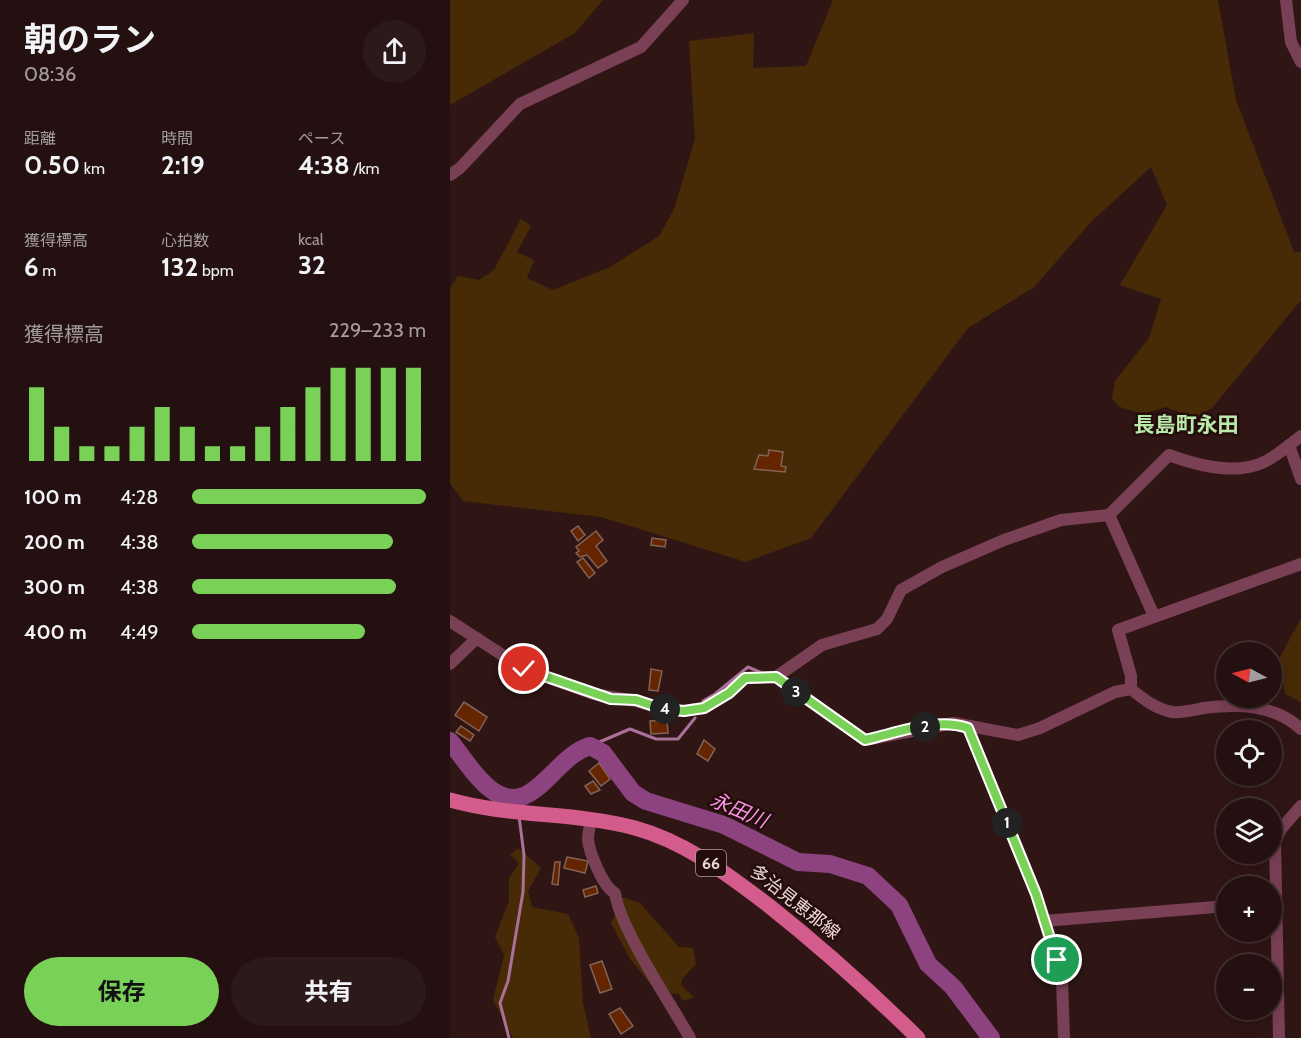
<!DOCTYPE html>
<html lang="ja">
<meta charset="utf-8">
<style>
body{margin:0;font-family:Cabin,"Noto Sans JP",sans-serif;background:#2c1919;color:#f1f3f6;height:100vh;display:flex;flex-direction:column;font-size:22px;white-space:nowrap}
*{box-sizing:border-box;margin:0}
p{font-size:20px;color:#a39d9f}
.icon{flex:none;width:33px;height:33px;fill:none;stroke:currentColor;stroke-width:2;stroke-linecap:round;stroke-linejoin:round}
.map{position:relative;flex:1;overflow:hidden}
.panel{display:flex;flex-direction:column;background:#241010;width:450px}
.panel>*{flex:none}
.needle{width:39px;rotate:277deg}
.fabs{position:absolute;left:766px;top:642px;display:grid;gap:12px}
.fabs a{display:grid;place-items:center;width:66px;height:66px;border-radius:50%;background:#241010;box-shadow:0 3px 15px #0003,0 0 0 2px #413030;font-size:30px}
.pin{position:absolute;display:grid;place-items:center;width:51px;height:51px;color:#fff;margin:-26px;border:3px solid #fff;border-radius:50%;box-shadow:0 2px 6px #0007}
.km{position:absolute;width:30px;height:30px;margin:-15px;border-radius:50%;background:#222;color:#fff;font-size:16px;line-height:30px;text-align:center}
.round{display:grid;place-items:center;flex:none;width:63px;height:63px;border-radius:32px;background:#2c1919}
.summary{display:flex;align-items:center;justify-content:space-between;height:102px;padding:0 24px}
h1{font-size:33px;font-weight:700;line-height:45px}
.stats{display:grid;grid-template-columns:repeat(3,1fr);gap:9px;height:102px;padding:6px 24px}
.stats div{display:grid;align-content:center}
.stats b{font-size:26px;font-weight:700}
.stats small{font-size:16px;font-weight:400}
.stats p{font-size:16px}
.chart{height:168px;padding:12px 24px}
.chart p{display:flex;justify-content:space-between}
.chart svg{width:100%;height:108px;margin-top:6px;stroke:#7ad157;stroke-width:6}
.action{display:flex;gap:12px;margin-top:auto;padding:12px 24px}
.action a{flex:1;height:69px;border-radius:36px;background:#7ad157;color:#111;font-size:24px;font-weight:700;line-height:69px;text-align:center}
.action a+a{background:#2c1919;color:#f1f3f6}
ul{padding:0 24px;list-style:none;font-size:20px}
li{display:grid;grid-template-columns:96px 72px 1fr;align-items:center;height:45px}
li i{height:15px;border-radius:8px;background:#7ad157}
main{display:flex;flex:1;min-height:0}
.map>svg:first-child{display:block}
</style>
<main>
<section class="panel">
<div class="summary"><div><h1>朝のラン</h1><p>08:36</p></div><a class="round"><svg class="icon" aria-label="share" viewBox="0 0 24 24"><path d="M12 15V3M7 8l5-5 5 5M5 13v7h14v-7"/></svg></a></div>
<div class="stats">
<div><p>距離</p><b>0.50<small> km</small></b></div>
<div><p>時間</p><b>2:19</b></div>
<div><p>ペース</p><b>4:38<small> /km</small></b></div>
</div>
<div class="stats">
<div><p>獲得標高</p><b>6<small> m</small></b></div>
<div><p>心拍数</p><b>132<small> bpm</small></b></div>
<div><p>kcal</p><b>32</b></div>
</div>
<div class="chart"><p><span>獲得標高</span>229–233 m</p>
<svg viewBox="0 0 160 44" preserveAspectRatio="none"><path d="M5 44V14M15 44V30M25 44V38M35 44V38M45 44V30M55 44V22M65 44V30M75 44V38M85 44V38M95 44V30M105 44V22M115 44V14M125 44V6M135 44V6M145 44V6M155 44V6"/></svg>
</div>
<ul>
<li><b>100 m</b>4:28<i style="width:100%"></i></li>
<li><b>200 m</b>4:38<i style="width:86%"></i></li>
<li><b>300 m</b>4:38<i style="width:87%"></i></li>
<li><b>400 m</b>4:49<i style="width:74%"></i></li>
</ul>
<div class="action"><a>保存</a><a>共有</a></div>
</section>
<div class="map">
<svg width="851" height="1038" viewBox="0 0 851 1038">
<rect width="100%" height="100%" fill="#301515"/>
<!-- green -->
<path fill="#472b06" d="M0,0H153L125,33L0,105Z
M383,0H768L786,100L844,252H851V300L762,408L744,418L716,407L693,414L670,407L662,399L665,381L699,338L711,299L670,285L717,205L701,167L642,221L584,287L518,328L361,538L296,562L151,517L13,501L0,483V288L8,276L29,280L44,270L71,219L81,226L67,252L84,260L77,278L103,290L160,267L209,236L224,209L245,139L239,41L304,33L303,68L356,66Z
M851,618V702L835,694L829,659Z
M68,848L91,868L78,891L82,907L118,914L129,938L133,1003L141,1038H63L43,1000L54,955L45,937L59,901V878L69,863L60,855Z
M173,897L190,903L229,947L243,948L246,964L232,979L231,985L244,997L233,1001L229,994L207,992L180,959L161,923Z"/>
<g fill="none" stroke-linecap="round" stroke-linejoin="round">
<!-- stream -->
<path stroke="#a9709a" stroke-width="3" d="M253,701L265,694L298,667L312,673
M140,746L180,729L206,739H228L245,718
M67,798L68,806
M59,1038L50,1003L58,981L73,892L74,855L69,816"/>
<!-- river -->
<path stroke="#8c4380" stroke-width="18" d="M0,741C12,756 24,776 39,788C82,823 102,757 140,746L153,753L183,793L196,801L274,825L348,862L380,864L418,876L449,905L478,964L503,987L541,1038"/>
</g>
<!-- building -->
<path fill="#652501" stroke="#826457" stroke-width="1.5" d="M319,450L333,452L331,466L336,467L335,472L304,469L309,455L318,456Z
M128,526L135,535L128,541L121,531Z
M146,531L153,540L146,546L157,561L148,568L137,555L130,557L126,553L129,551L126,547Z
M202,538L216,540L215,547L201,545Z
M133,558L145,573L139,578L127,562Z
M201,669L212,671L208,691L199,690Z
M14,702L37,717L29,731L5,715Z
M217,720L218,733L201,734L200,721Z
M11,726L24,735L20,741L6,732Z
M254,740L265,749L258,761L247,754Z
M149,763L160,779L151,786L139,771Z
M143,781L150,790L141,794L135,786Z
M117,857L138,861L135,873L114,868Z
M105,862H110L108,885L102,884Z
M146,886L148,893L135,897L133,890Z
M152,961L162,989L150,993L140,965Z
M170,1008L183,1026L171,1034L159,1014Z"/>
<g fill="none" stroke-linecap="round" stroke-linejoin="round">
<!-- minor -->
<path stroke="#7a4055" stroke-width="12" d="M836,0L841,42L851,62
M0,175L10,168L70,104L191,47L233,0
M839,445L851,479
M659,515L704,616
M0,621L74,669L144,694L186,701L213,709L234,711L254,708L279,693L295,678L326,677L415,740L504,723L568,735L590,728L665,692L681,689C693,699 706,709 722,712C732,713 744,710 754,708C788,704 824,704 851,729
M0,664L27,638
M326,677L372,645L427,629L437,619L451,590L492,567L554,540L611,520L659,515L719,455C746,465 784,475 812,463C826,457 839,445 851,436
M681,689V676L668,630L851,564
M518,728L586,893L612,980L614,1038
M141,820C140,826 138,833 138,839C139,852 153,887 165,893C170,929 221,1004 240,1038
M594,921L777,906
M829,1038L825,843L831,829L851,806"/>
<!-- major -->
<path stroke="#d45c8d" stroke-width="15" d="M0,800C60,817 124,812 185,828C236,842 277,874 318,905C371,947 420,991 468,1038"/>
</g>
<g fill="none" stroke-linecap="round" stroke-linejoin="round">
<!-- route casing -->
<g stroke="#fff" stroke-width="12">
<path id="route" d="M74,669L161,699L186,700L213,709L234,711L254,708L279,693L295,678L326,677L415,740C447,733 486,717 518,728L586,894L607,960"/>
</g>
<!-- route -->
<use href="#route" stroke="#7ad157" stroke-width="8"/>
</g>
<g text-anchor="middle" stroke-width="5" stroke-linejoin="round" paint-order="stroke">
<!-- shield labels -->
<rect fill="#250c0c" stroke="#b09b9a" stroke-width="1.5" x="246" y="850" width="30" height="26" rx="4.5"/>
<g font-size="16" font-weight="bold" fill="#ecd8d7">
<text x="261" y="869">66</text>
</g>
<!-- street labels -->
<g font-size="18" fill="#ecd8d7" stroke="#250c0c">
<text transform="translate(345 902) rotate(38)" y="6">多治見恵那線</text>
</g>
<!-- water labels -->
<g font-size="20" font-style="italic" fill="#fc97ea" stroke="#250c0c">
<text transform="translate(289 810) rotate(23)" y="7">永田川</text>
</g>
<!-- quarter labels -->
<g font-size="21" font-weight="bold" fill="#baeaa9" stroke="#250c0c">
<text x="736" y="432">長島町永田</text>
</g>
</g>
</svg>
<div class="fabs">
<a><svg class="needle" viewBox="-14 -14 28 28"><path d="M0-13l5 13h-10z" fill="#e53935"/><path d="M0 13l5-13h-10z" fill="#a39d9f"/></svg></a>
<a><svg class="icon" aria-label="locate" viewBox="0 0 24 24"><circle cx="12" cy="12" r="6"/><path d="M12 2v4M12 18v4M2 12h4M18 12h4"/></svg></a>
<a><svg class="icon" aria-label="layers" viewBox="0 0 24 24"><path d="M12 4l9 5-9 5-9-5zM3 14l9 5 9-5"/></svg></a>
<a>+</a>
<a>−</a>
</div>
<div class="pin" style="left:607px;top:960px;background:#1e9e55"><svg class="icon" aria-label="arrive" viewBox="0 0 24 24"><path d="M6 21V4h12l-3 4 3 4H6"/></svg></div>
<div class="pin" style="left:74px;top:669px;background:#d93025"><svg class="icon" aria-label="check" viewBox="0 0 24 24"><path d="M5 12l5 5 9-10"/></svg></div>
<b class="km" style="left:557px;top:823px">1</b>
<b class="km" style="left:475px;top:727px">2</b>
<b class="km" style="left:346px;top:692px">3</b>
<b class="km" style="left:215px;top:709px">4</b>
</div>
</main>
